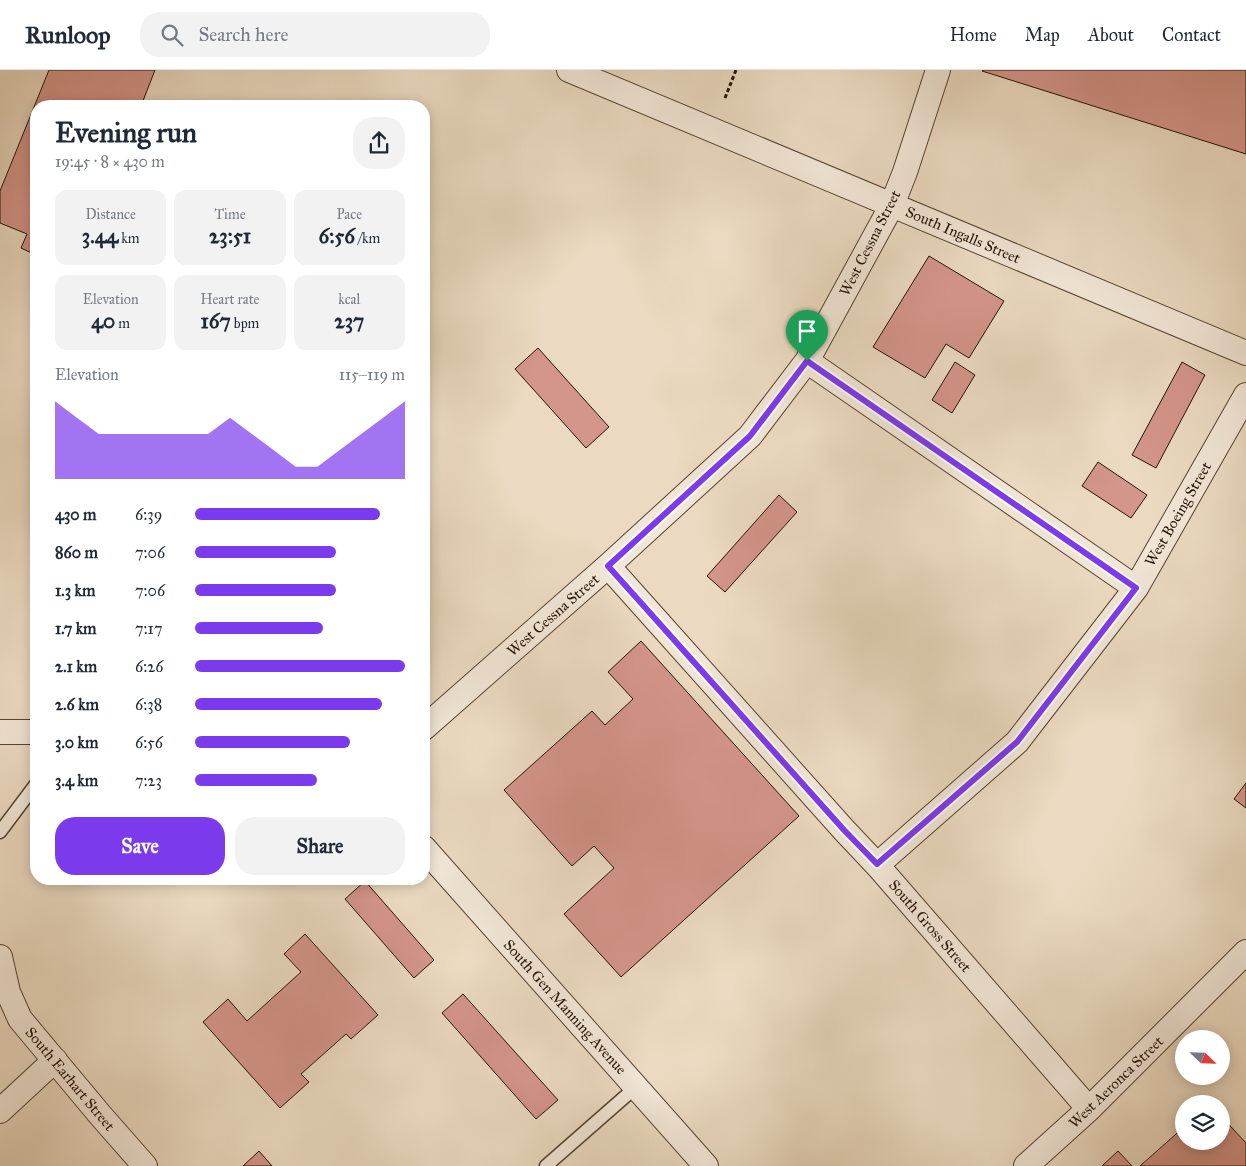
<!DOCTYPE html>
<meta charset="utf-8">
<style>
body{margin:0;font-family:"IM FELL Great Primer",serif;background:#f2f2f3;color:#1f2937;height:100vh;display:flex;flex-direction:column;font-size:19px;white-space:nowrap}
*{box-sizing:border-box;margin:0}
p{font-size:16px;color:#747a83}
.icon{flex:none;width:28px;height:28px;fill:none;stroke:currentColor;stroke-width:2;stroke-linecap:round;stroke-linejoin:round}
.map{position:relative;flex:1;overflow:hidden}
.panel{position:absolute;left:30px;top:30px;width:400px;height:785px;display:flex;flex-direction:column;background:#fff;border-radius:20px;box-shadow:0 2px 12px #0003}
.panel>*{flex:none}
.needle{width:32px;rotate:113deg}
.tools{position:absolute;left:1175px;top:960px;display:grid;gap:10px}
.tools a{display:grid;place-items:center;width:55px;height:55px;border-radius:50%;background:#fff;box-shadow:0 2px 12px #0003;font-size:25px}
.pin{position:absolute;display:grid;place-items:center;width:42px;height:42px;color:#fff;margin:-51px -21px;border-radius:50% 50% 50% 0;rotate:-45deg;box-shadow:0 0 5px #0007}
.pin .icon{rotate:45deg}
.round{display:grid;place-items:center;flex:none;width:52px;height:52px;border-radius:20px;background:#f2f2f3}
.overview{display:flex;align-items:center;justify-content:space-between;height:85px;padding:0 25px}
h1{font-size:28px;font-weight:700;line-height:38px}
.metrics{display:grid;grid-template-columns:repeat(3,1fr);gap:8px;height:85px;padding:5px 25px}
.metrics div{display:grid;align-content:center;border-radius:12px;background:#f2f2f3;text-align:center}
.metrics b{font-size:21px;font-weight:700}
.metrics small{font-size:14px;font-weight:400}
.metrics p{font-size:14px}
.chart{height:140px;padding:10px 25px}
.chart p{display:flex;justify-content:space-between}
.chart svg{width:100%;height:90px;margin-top:5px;fill:#7c3aed;opacity:.7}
.primary-button{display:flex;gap:10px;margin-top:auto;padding:10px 25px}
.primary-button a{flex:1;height:58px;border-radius:20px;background:#7c3aed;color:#fff;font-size:20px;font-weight:700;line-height:58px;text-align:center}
.primary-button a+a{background:#f2f2f3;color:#1f2937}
ul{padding:0 25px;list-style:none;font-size:16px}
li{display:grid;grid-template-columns:80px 60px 1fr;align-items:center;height:38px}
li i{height:12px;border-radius:6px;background:#7c3aed}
header{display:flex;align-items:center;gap:30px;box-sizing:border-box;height:70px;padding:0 25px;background:#fff;border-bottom:1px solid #e0e1e3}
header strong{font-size:24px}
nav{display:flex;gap:28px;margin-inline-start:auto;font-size:18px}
.search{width:350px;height:45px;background:#f2f2f3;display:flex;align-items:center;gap:12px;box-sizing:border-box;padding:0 18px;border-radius:20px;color:#747a83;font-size:19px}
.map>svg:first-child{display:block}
</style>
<header>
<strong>Runloop</strong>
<div class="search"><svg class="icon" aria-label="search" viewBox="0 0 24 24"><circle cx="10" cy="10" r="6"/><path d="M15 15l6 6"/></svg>Search here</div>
<nav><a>Home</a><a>Map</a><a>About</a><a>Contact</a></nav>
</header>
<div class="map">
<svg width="1246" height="1096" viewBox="0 0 1246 1096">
<rect width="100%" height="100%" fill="#ebdac1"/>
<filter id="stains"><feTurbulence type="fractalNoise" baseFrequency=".004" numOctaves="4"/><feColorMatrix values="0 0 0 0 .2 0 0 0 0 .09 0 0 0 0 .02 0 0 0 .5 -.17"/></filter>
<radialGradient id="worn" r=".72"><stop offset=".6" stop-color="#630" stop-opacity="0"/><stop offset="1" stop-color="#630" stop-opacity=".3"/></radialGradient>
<!-- building -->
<path fill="#d4958a" stroke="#241203" d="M49,0H155L141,36H36V185L21,178L27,164L0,153V121Z
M983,0H1246V84L982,1Z
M929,186L1004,231L969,288L946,274L925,308L873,277Z
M538,278L609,357L586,378L515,299Z
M955,292L975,305L952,343L932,330Z
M1182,292L1205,305L1156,398L1132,385Z
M1098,392L1147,425L1131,448L1082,416Z
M779,425L797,442L725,522L707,506Z
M641,571L799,746L621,907L564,844L614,798L594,776L572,796L504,720L592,641L605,655L633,629L608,602Z
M1246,713V738L1234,729Z
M365,811L434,890L414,908L345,829Z
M305,864L378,945L351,969L346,964L301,1004L309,1012L280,1038L203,952L228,929L247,951L301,902L284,884Z
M463,924L558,1030L536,1049L442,943Z
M1221,1046L1246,1073V1096H1140L1184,1057V1071H1221Z
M259,1081L272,1096H243Z
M1118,1081L1132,1096H1102Z"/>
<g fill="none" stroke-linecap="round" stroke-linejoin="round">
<!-- service casing -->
<g stroke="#564432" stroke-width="15">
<path id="service" d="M0,762L36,714
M546,1096L636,1017"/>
</g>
<!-- minor casing -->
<g stroke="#564432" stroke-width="26">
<path id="minor" d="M569,0L1246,283
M807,291L1136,518
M608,496L844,760L877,795L1089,1039
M424,658L608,496L750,366L807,291L892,135L905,102L938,0
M0,662H36
M424,778L706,1096
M877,795L1017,672L1136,518L1246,325
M0,887L8,922L20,949L101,1046L145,1096
M0,1041L55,990
M1026,1096L1089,1039L1246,882"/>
</g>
<!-- path -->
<path stroke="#241203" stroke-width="3" stroke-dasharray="4 2.5" stroke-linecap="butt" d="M725,28L736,0"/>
<!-- service -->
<use href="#service" stroke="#f2e7d7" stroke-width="12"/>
<!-- minor -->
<use href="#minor" stroke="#f2e7d7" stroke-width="24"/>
</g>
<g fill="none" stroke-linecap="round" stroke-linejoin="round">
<!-- route casing -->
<g stroke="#fff" stroke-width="10">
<path id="route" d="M807,291L1136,518L1017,672L877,794L844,760L608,496L750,366Z"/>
</g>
<!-- route -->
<use href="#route" stroke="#7c3aed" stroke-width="6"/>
</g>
<g text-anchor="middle" stroke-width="4" stroke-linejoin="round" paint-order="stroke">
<!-- street labels -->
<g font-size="15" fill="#241203" stroke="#f2e7d7">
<text transform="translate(963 165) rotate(23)" y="5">South Ingalls Street</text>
<text transform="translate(870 173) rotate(-63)" y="5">West Cessna Street</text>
<text transform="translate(1178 444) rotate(-60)" y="5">West Boeing Street</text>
<text transform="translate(553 545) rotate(-41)" y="5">West Cessna Street</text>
<text transform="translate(930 856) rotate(49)" y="5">South Gross Street</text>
<text transform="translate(565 937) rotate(48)" y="5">South Gen Manning Avenue</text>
<text transform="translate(70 1009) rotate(50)" y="5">South Earhart Street</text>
<text transform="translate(1116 1012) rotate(-44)" y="5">West Aeronca Street</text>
</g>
</g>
<rect width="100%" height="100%" filter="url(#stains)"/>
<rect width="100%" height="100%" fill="url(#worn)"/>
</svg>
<div class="tools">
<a><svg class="needle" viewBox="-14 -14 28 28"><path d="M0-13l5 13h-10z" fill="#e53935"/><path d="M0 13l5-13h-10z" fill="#747a83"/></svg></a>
<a><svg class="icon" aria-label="layers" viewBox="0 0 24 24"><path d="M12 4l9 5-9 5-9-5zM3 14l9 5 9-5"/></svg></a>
</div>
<div class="pin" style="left:807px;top:291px;background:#1e9e55"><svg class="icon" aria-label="arrive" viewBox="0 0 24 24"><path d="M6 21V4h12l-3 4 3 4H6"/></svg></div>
<section class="panel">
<div class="overview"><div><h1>Evening run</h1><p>19:45 · 8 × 430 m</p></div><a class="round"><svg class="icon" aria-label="share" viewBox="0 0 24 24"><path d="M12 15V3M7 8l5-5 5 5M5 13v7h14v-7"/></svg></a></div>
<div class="metrics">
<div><p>Distance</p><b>3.44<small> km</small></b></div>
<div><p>Time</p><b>23:51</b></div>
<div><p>Pace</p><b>6:56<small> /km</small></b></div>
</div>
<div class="metrics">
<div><p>Elevation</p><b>40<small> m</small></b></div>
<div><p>Heart rate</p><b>167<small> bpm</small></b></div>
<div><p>kcal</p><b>237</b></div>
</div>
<div class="chart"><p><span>Elevation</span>115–119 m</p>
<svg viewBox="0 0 160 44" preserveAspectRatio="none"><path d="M0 44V6L10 14L20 22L30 22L40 22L50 22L60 22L70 22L80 14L90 22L100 30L110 38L120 38L130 30L140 22L150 14L160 6V44z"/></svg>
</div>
<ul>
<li><b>430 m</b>6:39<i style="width:88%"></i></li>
<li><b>860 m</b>7:06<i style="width:67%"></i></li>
<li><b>1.3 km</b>7:06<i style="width:67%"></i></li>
<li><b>1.7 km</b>7:17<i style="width:61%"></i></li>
<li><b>2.1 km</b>6:26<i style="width:100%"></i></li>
<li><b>2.6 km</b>6:38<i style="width:89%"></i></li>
<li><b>3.0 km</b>6:56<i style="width:74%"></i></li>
<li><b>3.4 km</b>7:23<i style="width:58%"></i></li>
</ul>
<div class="primary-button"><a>Save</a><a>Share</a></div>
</section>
</div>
